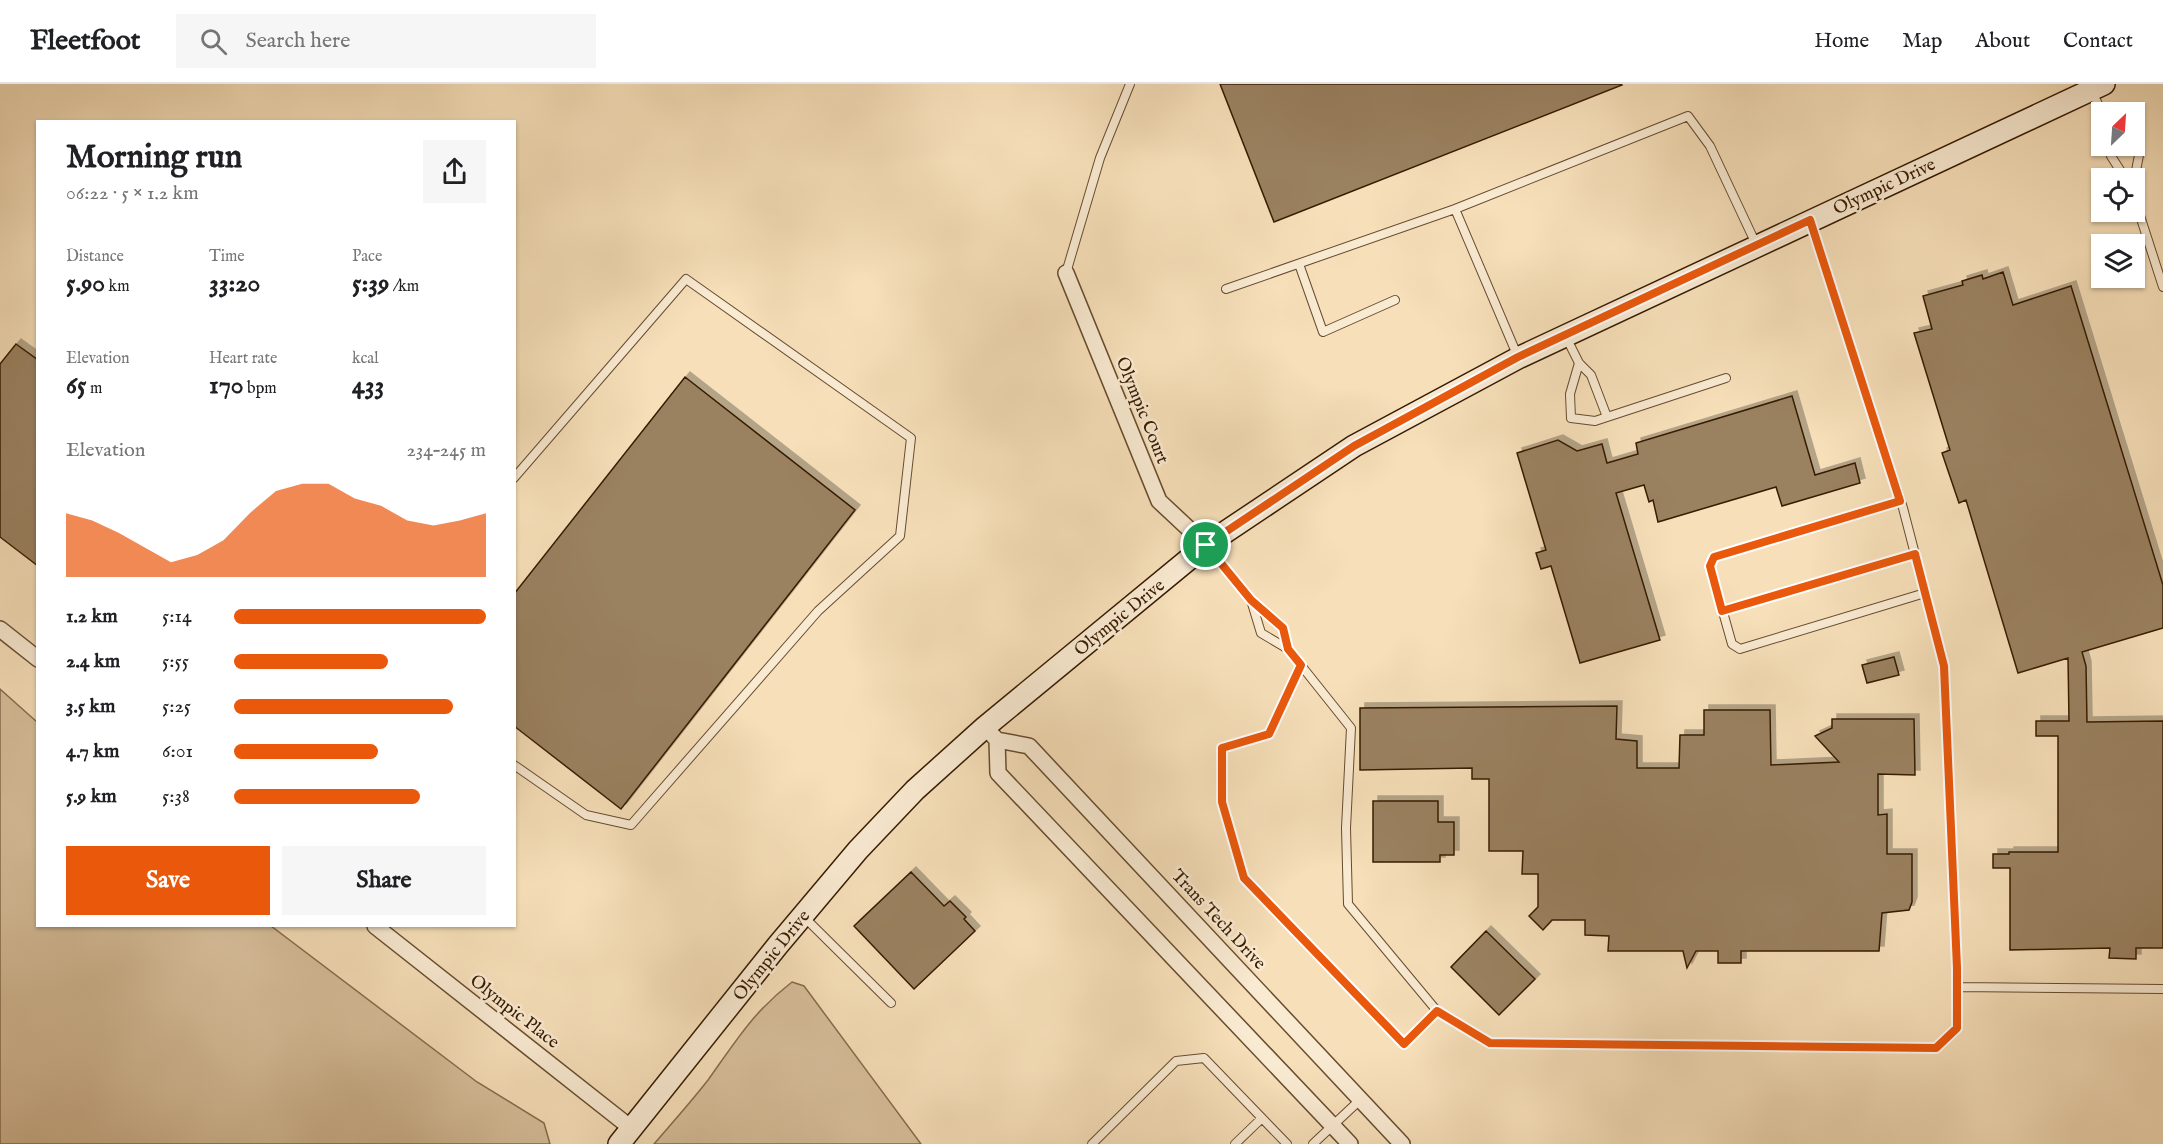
<!DOCTYPE html>
<meta charset="utf-8">
<style>
body{margin:0;font-family:"IM FELL English",serif;background:#f6f6f6;color:#202124;height:100vh;display:flex;flex-direction:column;font-size:22px;white-space:nowrap}
*{box-sizing:border-box;margin:0}
p{font-size:20px;color:#757577}
.icon{flex:none;width:33px;height:33px;fill:none;stroke:currentColor;stroke-width:2;stroke-linecap:round;stroke-linejoin:round}
.map{position:relative;flex:1;overflow:hidden}
.panel{position:absolute;left:36px;top:36px;width:480px;height:807px;display:flex;flex-direction:column;background:#fff;border-radius:0px;box-shadow:0 2px 4px #0004}
.panel>*{flex:none}
.needle{width:39px;rotate:25deg}
.fabs{position:absolute;left:2091px;top:18px;display:grid;gap:12px}
.fabs a{display:grid;place-items:center;width:54px;height:54px;border-radius:0px;background:#fff;box-shadow:0 2px 4px #0004;font-size:30px}
.pin{position:absolute;display:grid;place-items:center;width:51px;height:51px;color:#fff;margin:-26px;border:3px solid #fff;border-radius:50%;box-shadow:0 2px 6px #0007}
.round{display:grid;place-items:center;flex:none;width:63px;height:63px;border-radius:0px;background:#f6f6f6}
.headline{display:flex;align-items:center;justify-content:space-between;height:102px;padding:0 30px}
h1{font-size:33px;font-weight:700;line-height:45px}
.stats{display:grid;grid-template-columns:repeat(3,1fr);gap:9px;height:102px;padding:6px 30px}
.stats div{display:grid;align-content:center}
.stats b{font-size:26px;font-weight:700}
.stats small{font-size:16px;font-weight:400}
.stats p{font-size:16px}
.chart{height:168px;padding:12px 30px}
.chart p{display:flex;justify-content:space-between}
.chart svg{width:100%;height:108px;margin-top:6px;fill:#ea580c;opacity:.7}
.button{display:flex;gap:12px;margin-top:auto;padding:12px 30px}
.button a{flex:1;height:69px;border-radius:0px;background:#ea580c;color:#fff;font-size:24px;font-weight:700;line-height:69px;text-align:center}
.button a+a{background:#f6f6f6;color:#202124}
ul{padding:0 30px;list-style:none;font-size:20px}
li{display:grid;grid-template-columns:96px 72px 1fr;align-items:center;height:45px}
li i{height:15px;border-radius:8px;background:#ea580c}
header{display:flex;align-items:center;gap:36px;box-sizing:border-box;height:84px;padding:0 30px;background:#fff;border-bottom:2px solid #e0e0e0}
header strong{font-size:28px}
nav{display:flex;gap:33px;margin-inline-start:auto;font-size:21px}
.search{width:420px;height:54px;background:#f6f6f6;display:flex;align-items:center;gap:15px;box-sizing:border-box;padding:0 21px;border-radius:0px;color:#757577;font-size:22px}
.map>svg:first-child{display:block}
</style>
<header>
<strong>Fleetfoot</strong>
<div class="search"><svg class="icon" aria-label="search" viewBox="0 0 24 24"><circle cx="10" cy="10" r="6"/><path d="M15 15l6 6"/></svg>Search here</div>
<nav><a>Home</a><a>Map</a><a>About</a><a>Contact</a></nav>
</header>
<div class="map">
<svg width="2163" height="1060" viewBox="0 0 2163 1060">
<defs>
<filter id="shadow"><feDropShadow dx="5" dy="-5" stdDeviation="0" flood-color="#0004"/></filter>
</defs>
<rect width="100%" height="100%" fill="#f6dfb9"/>
<filter id="stains"><feTurbulence type="fractalNoise" baseFrequency=".00333" numOctaves="4"/><feColorMatrix values="0 0 0 0 .2 0 0 0 0 .09 0 0 0 0 .02 0 0 0 .5 -.17"/></filter>
<radialGradient id="worn" r=".72"><stop offset=".6" stop-color="#630" stop-opacity="0"/><stop offset="1" stop-color="#630" stop-opacity=".3"/></radialGradient>
<!-- green -->
<path fill="#d6be9a" stroke="#866c4d" stroke-width="1.5" d="M0,605L37,638L38,842H271L477,998L544,1039L550,1060H0Z
M792,898L804,902L921,1060H654C672,1039 691,1018 708,996C736,957 753,928 792,898Z"/>
<!-- building -->
<path fill="#9a8160" stroke="#371b00" stroke-width="1.5" filter="url(#shadow)" d="M1220,0H1621L1622,1L1274,138Z
M2003,188L2013,221L2071,202L2163,501V544L2082,568L2086,582L2087,638L2163,637V864H2136V875L2109,874L2110,864L2010,866V784H1993V770H2009V768H2058V652H2036V637H2069L2068,574L2018,589L1966,416L1959,419L1942,369L1950,366L1914,249L1932,245L1923,212L1963,201L1962,197L1982,191L1983,195Z
M16,260L38,276V482L0,453V280Z
M685,293L855,426L621,725L514,642V510Z
M1792,312L1815,391L1855,379L1860,399L1782,422L1776,403L1658,438L1653,416L1649,418L1644,401L1616,409L1660,556L1580,579L1551,482L1541,485L1536,469L1546,466L1517,369L1558,356L1577,367L1602,360L1607,379L1638,370L1636,359Z
M1894,573L1899,591L1867,599L1862,581Z
M1617,622L1616,655L1637,657V684H1679L1680,651H1704V626H1770L1771,681L1839,678L1815,652L1832,644V635H1914L1915,691L1878,690V731L1887,730V770H1912V818L1909,826L1882,829L1879,867H1741V879H1718V867H1696L1687,884L1683,867H1608L1609,852L1585,851V836H1552L1543,846L1529,832L1538,823V790H1522L1523,767H1489V695H1472V684L1360,686V624Z
M1373,717H1438V738H1454V771H1440V778H1373Z
M911,788L944,822L950,817L966,833L964,835L975,847L914,905L854,842Z
M1486,847L1535,895L1499,931L1451,883Z"/>
<g fill="none" stroke-linecap="round" stroke-linejoin="round">
<!-- lane casing -->
<g stroke="#674c2e" stroke-width="10">
<path id="lane" d="M2092,8L2102,28
M2112,62L2111,72L2125,94
M2132,62L2140,66L2134,97
M2134,113L2163,203
M1299,180L1323,248L1395,216
M1066,189L1100,74L1130,0
M1226,205L1455,125
M1566,253L1579,279L1591,291L1607,333
M1518,273L1455,125L1688,32L1710,62L1756,160
M1579,279L1570,310L1571,334L1595,337L1726,294
M514,394L686,195L911,354L900,452L818,527L631,741L586,731L514,681
M1900,417L1714,473L1710,482L1732,560L1740,565L1925,509
M1207,462L1251,516L1283,545L1288,565
M1251,516L1261,549L1288,565L1351,644L1346,744L1348,820L1437,927L1490,959L1936,964L1957,944V884L1944,582L1903,424L1810,138
M1722,527L1915,470
M1301,581L1269,650L1222,664V718L1244,794L1404,960L1437,927
M804,833L891,919
M1957,903L2163,905
M1092,1060L1176,977L1204,974L1287,1060
M1235,1060L1262,1034
M1313,1060L1361,1015"/>
</g>
<!-- street casing -->
<g stroke="#674c2e" stroke-width="18">
<path id="street" d="M1066,189L1159,417L1206,461
M0,545L38,575
M985,643L997,656L1029,662L1402,1060
M997,656L998,689L1350,1060
M375,842L631,1044"/>
</g>
<!-- secondary casing -->
<g stroke="#371b00" stroke-width="24">
<path id="secondary" d="M619,1060L778,861L858,766L915,706L985,643L1206,461L1354,362L1518,274L2104,0"/>
</g>
<!-- lane -->
<use href="#lane" stroke="#f9ead2" stroke-width="8"/>
<!-- street -->
<use href="#street" stroke="#f9ead2" stroke-width="15"/>
<!-- secondary -->
<use href="#secondary" stroke="#f9ead2" stroke-width="21"/>
</g>
<g fill="none" stroke-linecap="round" stroke-linejoin="round">
<!-- route casing -->
<g stroke="#fff" stroke-width="12">
<path id="route" d="M1810,136L1900,417L1714,473L1710,482L1722,527L1915,470L1944,582L1957,884V944L1936,964L1490,959L1437,927L1404,960L1244,794L1222,718V664L1269,650L1301,581L1288,565L1283,544L1251,516L1206,461L1354,362L1518,273Z"/>
</g>
<!-- route -->
<use href="#route" stroke="#ea580c" stroke-width="8"/>
</g>
<g text-anchor="middle" stroke-width="5" stroke-linejoin="round" paint-order="stroke">
<!-- street labels -->
<g font-size="18" fill="#371b00" stroke="#f9ead2">
<text transform="translate(1884 102) rotate(-25)" y="6">Olympic Drive</text>
<text transform="translate(1143 326) rotate(68)" y="6">Olympic Court</text>
<text transform="translate(1119 533) rotate(-39)" y="6">Olympic Drive</text>
<text transform="translate(1219 835) rotate(47)" y="6">Trans Tech Drive</text>
<text transform="translate(771 871) rotate(-51)" y="6">Olympic Drive</text>
<text transform="translate(515 927) rotate(38)" y="6">Olympic Place</text>
</g>
</g>
<rect width="100%" height="100%" filter="url(#stains)"/>
<rect width="100%" height="100%" fill="url(#worn)"/>
</svg>
<div class="fabs">
<a><svg class="needle" viewBox="-14 -14 28 28"><path d="M0-13l5 13h-10z" fill="#e53935"/><path d="M0 13l5-13h-10z" fill="#757577"/></svg></a>
<a><svg class="icon" aria-label="locate" viewBox="0 0 24 24"><circle cx="12" cy="12" r="6"/><path d="M12 2v4M12 18v4M2 12h4M18 12h4"/></svg></a>
<a><svg class="icon" aria-label="layers" viewBox="0 0 24 24"><path d="M12 4l9 5-9 5-9-5zM3 14l9 5 9-5"/></svg></a>
</div>
<div class="pin" style="left:1206px;top:461px;background:#1e9e55"><svg class="icon" aria-label="arrive" viewBox="0 0 24 24"><path d="M6 21V4h12l-3 4 3 4H6"/></svg></div>
<section class="panel">
<div class="headline"><div><h1>Morning run</h1><p>06:22 · 5 × 1.2 km</p></div><a class="round"><svg class="icon" aria-label="share" viewBox="0 0 24 24"><path d="M12 15V3M7 8l5-5 5 5M5 13v7h14v-7"/></svg></a></div>
<div class="stats">
<div><p>Distance</p><b>5.90<small> km</small></b></div>
<div><p>Time</p><b>33:20</b></div>
<div><p>Pace</p><b>5:39<small> /km</small></b></div>
</div>
<div class="stats">
<div><p>Elevation</p><b>65<small> m</small></b></div>
<div><p>Heart rate</p><b>170<small> bpm</small></b></div>
<div><p>kcal</p><b>433</b></div>
</div>
<div class="chart"><p><span>Elevation</span>234–245 m</p>
<svg viewBox="0 0 160 44" preserveAspectRatio="none"><path d="M0 44V18L10 21L20 26L30 32L40 38L50 35L60 29L70 18L80 9L90 6L100 6L110 12L120 15L130 21L140 23L150 21L160 18V44z"/></svg>
</div>
<ul>
<li><b>1.2 km</b>5:14<i style="width:100%"></i></li>
<li><b>2.4 km</b>5:55<i style="width:61%"></i></li>
<li><b>3.5 km</b>5:25<i style="width:87%"></i></li>
<li><b>4.7 km</b>6:01<i style="width:57%"></i></li>
<li><b>5.9 km</b>5:38<i style="width:74%"></i></li>
</ul>
<div class="button"><a>Save</a><a>Share</a></div>
</section>
</div>
